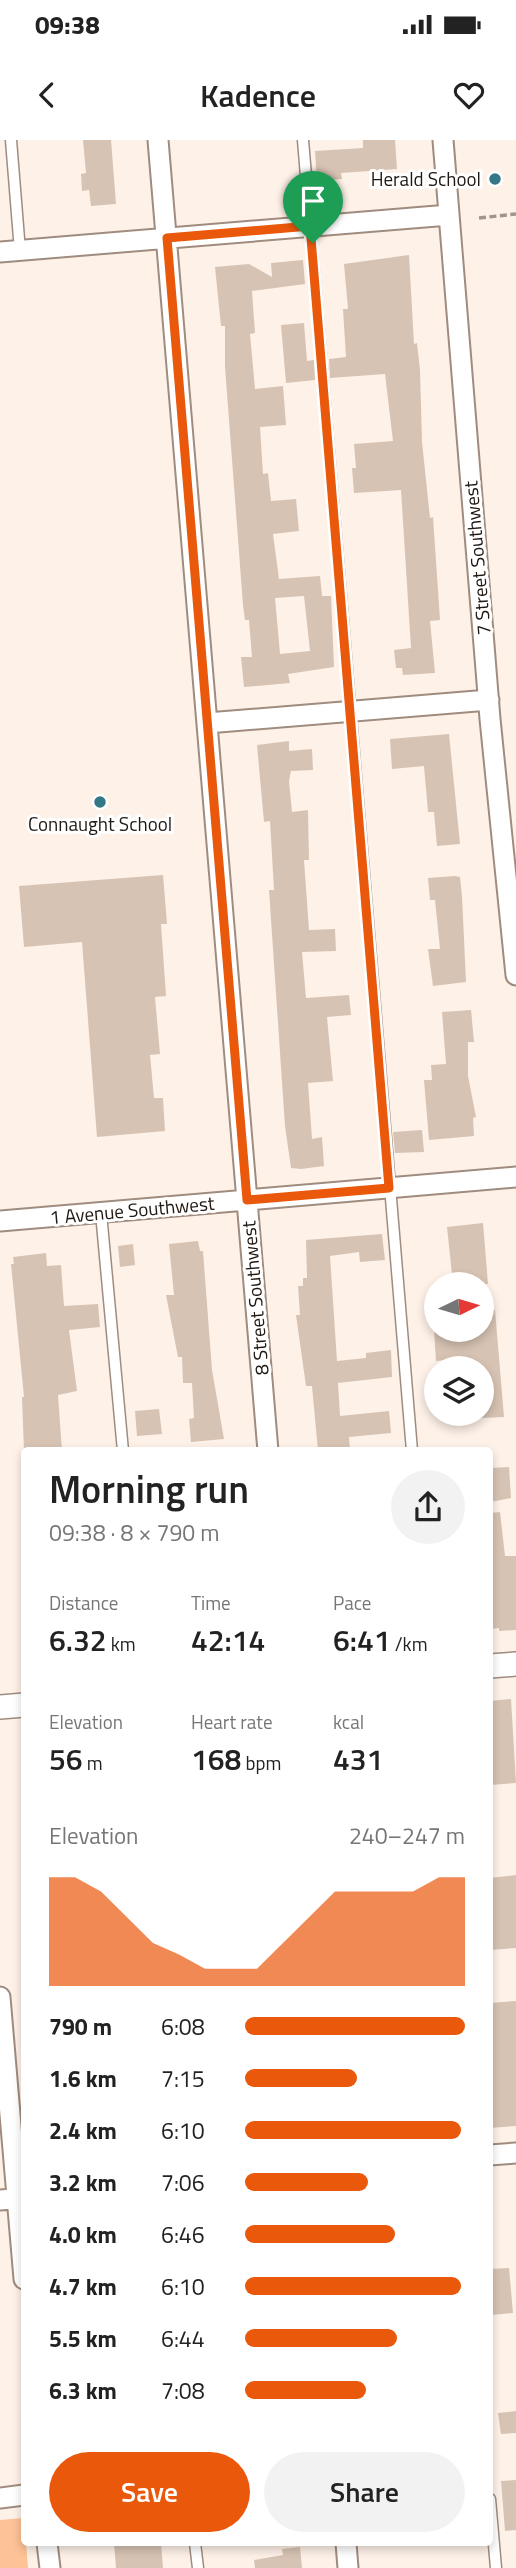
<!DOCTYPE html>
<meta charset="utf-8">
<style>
body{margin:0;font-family:"Titillium Web",sans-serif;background:#f2f2f2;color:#222;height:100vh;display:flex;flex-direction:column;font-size:26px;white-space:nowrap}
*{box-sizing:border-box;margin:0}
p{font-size:23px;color:#767676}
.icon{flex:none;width:38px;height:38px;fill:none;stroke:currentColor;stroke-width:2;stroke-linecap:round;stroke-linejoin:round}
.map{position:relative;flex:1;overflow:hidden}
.panel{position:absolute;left:21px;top:1307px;width:472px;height:1099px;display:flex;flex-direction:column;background:#fff;border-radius:7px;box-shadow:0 4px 10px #0003}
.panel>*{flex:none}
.needle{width:46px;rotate:85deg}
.tools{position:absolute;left:424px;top:1132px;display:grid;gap:14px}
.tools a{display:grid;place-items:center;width:70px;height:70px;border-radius:50%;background:#fff;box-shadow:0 4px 10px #0003;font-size:35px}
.pin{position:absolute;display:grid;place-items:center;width:60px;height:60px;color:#fff;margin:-72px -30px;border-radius:50% 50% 50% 0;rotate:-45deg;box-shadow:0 0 7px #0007}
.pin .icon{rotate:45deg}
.round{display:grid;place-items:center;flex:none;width:74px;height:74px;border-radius:37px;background:#f2f2f2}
.headline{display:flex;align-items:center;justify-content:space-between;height:119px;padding:0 28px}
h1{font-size:38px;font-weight:600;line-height:52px}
.figures{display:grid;grid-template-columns:repeat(3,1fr);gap:10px;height:119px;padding:7px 28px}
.figures div{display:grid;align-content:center}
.figures b{font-size:30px;font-weight:600}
.figures small{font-size:19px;font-weight:400}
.figures p{font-size:19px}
.chart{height:196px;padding:14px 28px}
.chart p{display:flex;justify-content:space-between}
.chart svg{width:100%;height:126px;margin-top:7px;fill:#ea580c;opacity:.7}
.cta{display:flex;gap:14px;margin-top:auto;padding:14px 28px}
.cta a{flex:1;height:80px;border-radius:42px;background:#ea580c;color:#fff;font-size:28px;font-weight:600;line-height:80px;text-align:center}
.cta a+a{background:#f2f2f2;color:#222}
ul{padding:0 28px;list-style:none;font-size:23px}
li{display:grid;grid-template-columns:112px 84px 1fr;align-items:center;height:52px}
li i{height:18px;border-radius:9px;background:#ea580c}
.status{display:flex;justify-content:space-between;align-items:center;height:49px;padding:0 35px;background:#fff;direction:ltr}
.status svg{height:19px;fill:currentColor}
header{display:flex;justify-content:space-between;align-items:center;height:91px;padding:0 28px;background:#fff;font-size:32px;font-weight:600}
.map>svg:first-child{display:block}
</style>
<div class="status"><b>09:38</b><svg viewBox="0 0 49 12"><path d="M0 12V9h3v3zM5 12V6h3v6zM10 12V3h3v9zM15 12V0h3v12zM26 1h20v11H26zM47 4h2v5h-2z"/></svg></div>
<header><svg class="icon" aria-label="back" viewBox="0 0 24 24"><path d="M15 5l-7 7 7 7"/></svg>Kadence<svg class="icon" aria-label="heart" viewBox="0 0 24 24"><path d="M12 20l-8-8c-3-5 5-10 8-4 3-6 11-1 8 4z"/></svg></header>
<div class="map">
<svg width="516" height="2428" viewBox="0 0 516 2428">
<rect width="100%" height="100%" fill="#fef1e8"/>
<!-- green -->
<path fill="#fdc295" d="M24,2378L28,2428H0V2380Z"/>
<!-- building -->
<path fill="#d7c3b3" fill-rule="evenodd" d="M83,0H111L116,64L91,66L89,50L82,51L81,34L86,33Z
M363,0H395L397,29L341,33L342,39L317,41L315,11L363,8Z
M409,115L414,204L417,203L420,230L422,302L430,378L433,377L440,480L430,481L435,533L403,535L402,528H396L394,510L411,508L401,350L354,353L352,328H356L354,304L393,301L385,234L330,238L329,219L346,217L343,169H348L344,124Z
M303,120L305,144L252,151L255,193L250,194L255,249L283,246L286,285L260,287L263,334L268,333L271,361L296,359L299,391L273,394L279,439L320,436L322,456H331L334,527L288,534L290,543L244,547L241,517H252L249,480H245L243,465L225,227V186H221L215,127L249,124L272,137L271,123ZM304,456L310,511L280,514L275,458Z
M304,183L307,221L314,220L315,240L286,243L281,185Z
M449,594L460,704L437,706L434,672H428L424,626L392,629L390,599Z
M289,601V611L312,609L313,630L291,631L289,641L292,672L308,670L309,720H304L309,790L335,789L336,811L302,812L306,858L349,855L351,875L327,877L333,941L308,943L312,999L322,997L324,1026L301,1029L291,1028L285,986L269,750H274L270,681L264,682L257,605Z
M163,735L167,784H161L166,856L155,857L160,914L150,915L154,958H163L165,991L97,997L82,802L24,807L19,746Z
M455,736L460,737L462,756L466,842L433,846L428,809H440L435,760H430L428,738Z
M471,870L474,902H468V936L476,977L473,978L474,996L429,1000L424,940H432L431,925L446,924L442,872Z
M422,990L424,1012L395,1013L393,992Z
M483,1083L488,1144H453L447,1087Z
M382,1094L385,1120L360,1122L359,1112L330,1116L337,1221L366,1218V1213L391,1210L392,1237L338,1243L340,1276L389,1271L391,1293L349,1297L350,1311H318L312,1246H306L296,1175H300L298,1146H303V1138H307L306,1100Z
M198,1101L200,1111H203L212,1230L224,1299L191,1302L189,1279L194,1278L192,1243H183L182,1217H178L166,1155H174L169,1104Z
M133,1104L135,1125L120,1127L118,1106Z
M46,1113L47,1126L61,1125L64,1166L98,1164L100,1187L69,1190L77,1251L58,1255L62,1311H24L22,1257H24L11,1124H14L13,1117Z
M495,1170L504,1277L481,1278V1228H464L463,1218L436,1221L434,1190H481V1171Z
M159,1269L162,1294L137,1296L135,1271Z
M509,1327L511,1358L490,1362V1328Z
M500,1372L505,1416H516V1490L499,1491V1488L490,1489V1373Z
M511,1559L516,1643L490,1645V1561Z
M516,1735V1808L490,1810V1738Z
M516,1861V1986L490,1988V1863Z
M509,2128L513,2173L490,2175V2129Z
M516,2271V2293L501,2294L498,2273Z
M516,2340V2390L505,2391L501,2341Z
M114,2403H161L163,2428H116Z
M300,2407L302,2428H255L254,2420L283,2415L282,2409Z"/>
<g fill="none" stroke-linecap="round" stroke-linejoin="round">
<!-- service casing -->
<g stroke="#a08c7e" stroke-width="13">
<path id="service" d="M11,0L20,111
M303,0L412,1311
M101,1073L123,1311
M490,2359L496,2428
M195,2403L198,2428"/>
</g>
<!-- minor casing -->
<g stroke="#a08c7e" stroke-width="23">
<path id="minor" d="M158,0L268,1311
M443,0L490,579L516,835
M0,112L449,75
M207,583L489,560
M0,1081L516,1037
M0,1857L24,2139
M490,2015L516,2013
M0,2060L24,2058
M0,2358L24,2355
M47,2403L50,2428
M346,2403L348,2428"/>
</g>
<!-- tertiary casing -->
<g stroke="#a08c7e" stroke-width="26">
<path id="tertiary" d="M490,1526L516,1524
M0,1567L24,1565"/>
</g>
<!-- path -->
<path stroke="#a0958d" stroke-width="3.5" stroke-dasharray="7 3.5" stroke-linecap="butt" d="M479,78L516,74"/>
<!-- service -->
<use href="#service" stroke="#fff" stroke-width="10"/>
<!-- minor -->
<use href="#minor" stroke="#fff" stroke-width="19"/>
<!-- tertiary -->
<use href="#tertiary" stroke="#fff" stroke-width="23"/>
</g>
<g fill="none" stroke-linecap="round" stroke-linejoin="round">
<!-- route casing -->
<g stroke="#fff" stroke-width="14">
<path id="route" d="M310,86L389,1048L247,1060L167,98Z"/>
</g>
<!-- route -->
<use href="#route" stroke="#ea580c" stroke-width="9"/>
</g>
<!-- markers -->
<g fill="#347887" stroke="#fff" stroke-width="2.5">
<circle cx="495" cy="39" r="7"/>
<circle cx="100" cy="662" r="7"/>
</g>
<g text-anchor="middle" stroke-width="6" stroke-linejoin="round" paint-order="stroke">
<!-- poi labels -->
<g font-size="19" fill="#201813" stroke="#fff" text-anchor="end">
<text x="481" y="46">Herald School</text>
<text x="100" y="691" text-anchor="middle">Connaught School</text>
</g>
<!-- street labels -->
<g font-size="19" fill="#201813" stroke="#fff">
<text transform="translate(477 418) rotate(-95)" y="7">7 Street Southwest</text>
<text transform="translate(132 1070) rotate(-5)" y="7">1 Avenue Southwest</text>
<text transform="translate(255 1158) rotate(-95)" y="7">8 Street Southwest</text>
</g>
</g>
</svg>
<div class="tools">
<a><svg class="needle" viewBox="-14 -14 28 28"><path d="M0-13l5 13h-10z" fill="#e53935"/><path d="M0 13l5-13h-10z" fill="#767676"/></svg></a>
<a><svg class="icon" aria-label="layers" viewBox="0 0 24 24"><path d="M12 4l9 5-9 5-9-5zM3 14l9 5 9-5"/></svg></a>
</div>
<div class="pin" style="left:313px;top:103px;background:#1e9e55"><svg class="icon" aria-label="arrive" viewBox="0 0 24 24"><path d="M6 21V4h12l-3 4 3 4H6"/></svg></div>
<section class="panel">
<div class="headline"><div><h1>Morning run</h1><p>09:38 · 8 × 790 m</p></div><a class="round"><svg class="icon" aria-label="share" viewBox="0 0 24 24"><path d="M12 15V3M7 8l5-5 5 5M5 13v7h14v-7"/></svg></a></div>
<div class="figures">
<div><p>Distance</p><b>6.32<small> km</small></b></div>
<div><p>Time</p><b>42:14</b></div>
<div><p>Pace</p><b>6:41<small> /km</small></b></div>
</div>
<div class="figures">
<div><p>Elevation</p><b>56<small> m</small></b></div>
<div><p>Heart rate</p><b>168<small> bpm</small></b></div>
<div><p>kcal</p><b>431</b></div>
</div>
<div class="chart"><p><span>Elevation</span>240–247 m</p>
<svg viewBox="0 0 160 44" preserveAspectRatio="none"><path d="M0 44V6L10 6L20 11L30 20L40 29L50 33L60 38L70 38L80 38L90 29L100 20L110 11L120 11L130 11L140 11L150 6L160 6V44z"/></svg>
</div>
<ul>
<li><b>790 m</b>6:08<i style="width:100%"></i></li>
<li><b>1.6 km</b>7:15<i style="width:51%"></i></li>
<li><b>2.4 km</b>6:10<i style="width:98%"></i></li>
<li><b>3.2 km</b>7:06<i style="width:56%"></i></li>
<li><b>4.0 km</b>6:46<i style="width:68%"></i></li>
<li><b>4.7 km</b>6:10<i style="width:98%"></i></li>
<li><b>5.5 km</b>6:44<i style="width:69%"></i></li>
<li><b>6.3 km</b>7:08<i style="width:55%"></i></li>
</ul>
<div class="cta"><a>Save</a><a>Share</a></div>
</section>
</div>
